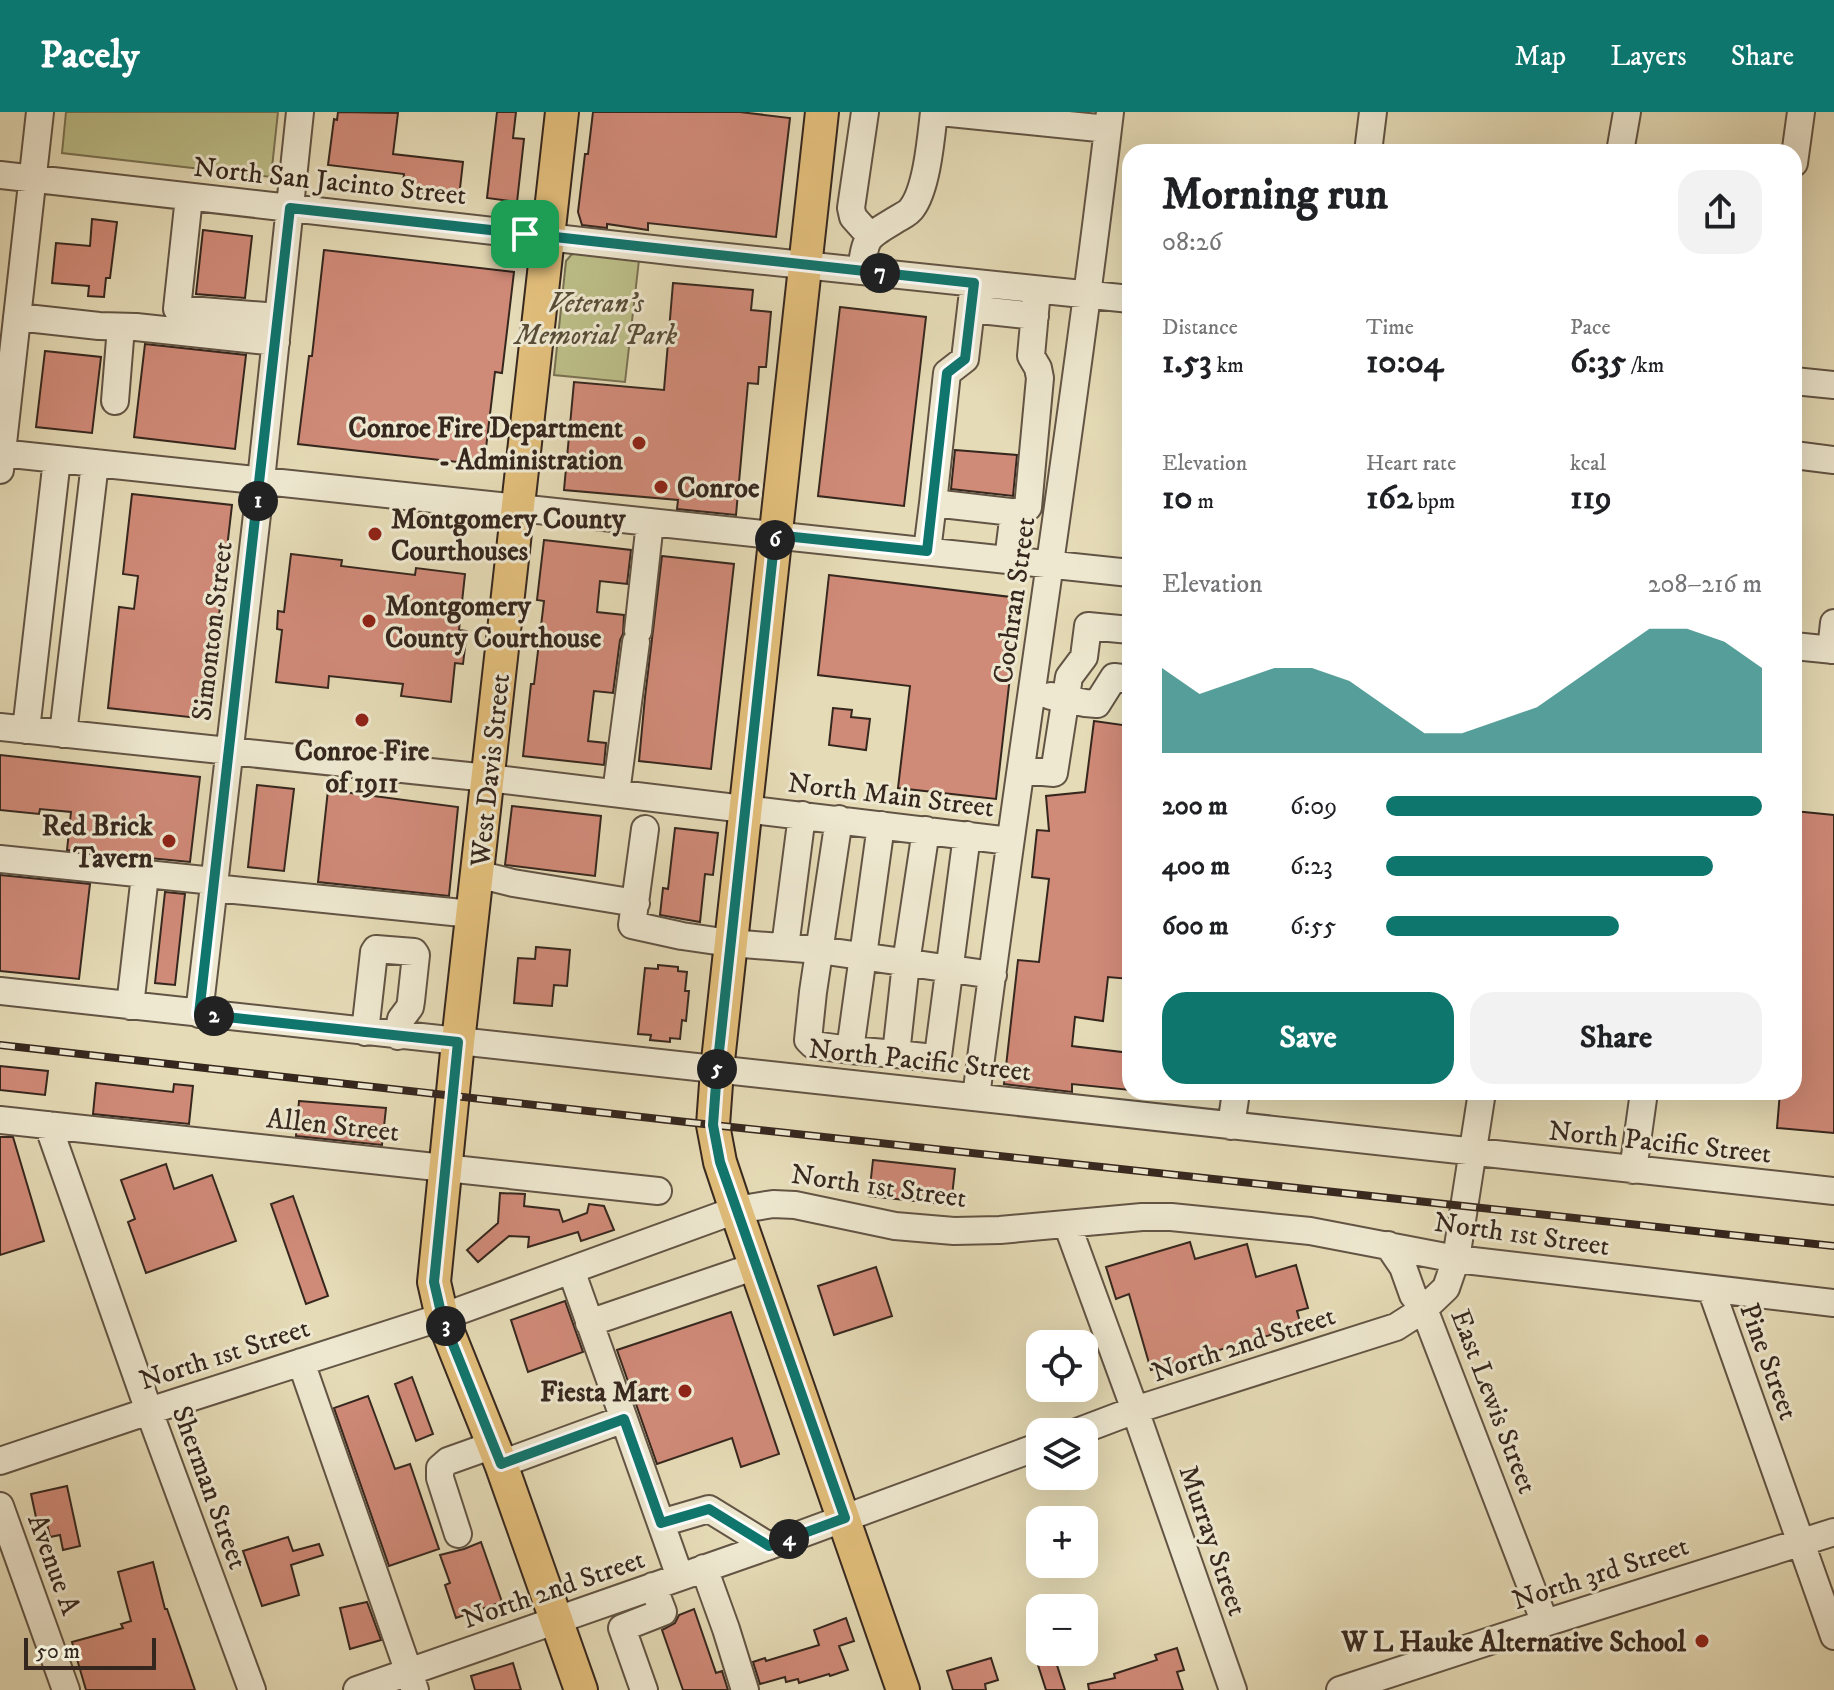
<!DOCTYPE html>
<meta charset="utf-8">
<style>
body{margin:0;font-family:"IM FELL DW Pica",serif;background:#f2f2f2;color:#202124;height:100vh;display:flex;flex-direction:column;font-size:30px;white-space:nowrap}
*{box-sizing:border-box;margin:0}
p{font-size:26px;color:#757577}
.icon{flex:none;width:44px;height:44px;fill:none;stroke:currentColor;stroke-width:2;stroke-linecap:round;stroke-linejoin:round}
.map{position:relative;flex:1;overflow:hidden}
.side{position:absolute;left:1122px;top:32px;width:680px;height:956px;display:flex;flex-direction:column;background:#fff;border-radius:24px;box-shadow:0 8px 32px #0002}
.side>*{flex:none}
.controls{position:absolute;left:1026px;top:1218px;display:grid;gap:16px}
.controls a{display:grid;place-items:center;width:72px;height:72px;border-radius:16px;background:#fff;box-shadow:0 8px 32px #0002;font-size:40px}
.scale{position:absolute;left:24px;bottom:20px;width:132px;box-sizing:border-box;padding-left:8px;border:4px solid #36271e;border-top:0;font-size:22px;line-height:28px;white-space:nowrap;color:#36271e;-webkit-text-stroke:6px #eee8d0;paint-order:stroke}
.pin{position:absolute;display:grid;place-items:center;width:68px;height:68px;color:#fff;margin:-34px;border-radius:16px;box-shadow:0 4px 12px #0006}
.km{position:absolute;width:40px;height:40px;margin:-20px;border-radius:50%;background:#222;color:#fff;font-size:22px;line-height:40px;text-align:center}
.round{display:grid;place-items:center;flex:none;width:84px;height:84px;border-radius:24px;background:#f2f2f2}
.summary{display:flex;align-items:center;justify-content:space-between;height:136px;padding:0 40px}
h1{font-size:44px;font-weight:700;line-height:60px}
.metrics{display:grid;grid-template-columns:repeat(3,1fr);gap:12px;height:136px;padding:8px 40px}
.metrics div{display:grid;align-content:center}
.metrics b{font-size:34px;font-weight:700}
.metrics small{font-size:22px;font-weight:400}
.metrics p{font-size:22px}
.chart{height:224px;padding:16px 40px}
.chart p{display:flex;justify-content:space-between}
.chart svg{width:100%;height:144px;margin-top:8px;fill:#0f766e;opacity:.7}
.primary-button{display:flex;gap:16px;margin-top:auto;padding:16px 40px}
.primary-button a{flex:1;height:92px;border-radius:24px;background:#0f766e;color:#fff;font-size:32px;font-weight:700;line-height:92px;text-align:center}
.primary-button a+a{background:#f2f2f2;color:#202124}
ul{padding:0 40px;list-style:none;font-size:26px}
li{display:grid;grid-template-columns:128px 96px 1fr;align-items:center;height:60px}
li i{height:20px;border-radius:10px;background:#0f766e}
header{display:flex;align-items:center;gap:48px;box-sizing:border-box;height:112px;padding:0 40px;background:#0f766e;color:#fff}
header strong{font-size:38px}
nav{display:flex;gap:44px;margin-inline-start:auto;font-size:28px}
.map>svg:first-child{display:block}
</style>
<header>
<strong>Pacely</strong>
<nav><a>Map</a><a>Layers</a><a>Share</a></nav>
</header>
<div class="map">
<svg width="1834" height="1578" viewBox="0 0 1834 1578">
<rect width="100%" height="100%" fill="#e5dbb6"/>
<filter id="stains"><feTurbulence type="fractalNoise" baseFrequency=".0025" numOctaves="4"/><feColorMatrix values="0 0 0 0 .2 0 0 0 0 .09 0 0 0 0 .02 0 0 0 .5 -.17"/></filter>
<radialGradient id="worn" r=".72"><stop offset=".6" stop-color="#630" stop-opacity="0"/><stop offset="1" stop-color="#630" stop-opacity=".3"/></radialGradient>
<!-- green -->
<path fill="#bcbe88" stroke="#797253" stroke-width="2" d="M66,0H278L271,65L62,41Z
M576,141L639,148L625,270L554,263L566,149L571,143Z"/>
<!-- building -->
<path fill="#d08a78" stroke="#36271e" stroke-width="2" d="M338,0L398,1L393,42L463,50L459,85L402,78L404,62L328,53L334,7L337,8Z
M497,0H516L513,26L524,27L517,90L487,86Z
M593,0H740L790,6L776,125L648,111V118L607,112V116L582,113L578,100L585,42H588Z
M92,107L117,110L110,166H106L104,185L88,184L89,174L52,171L56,131L90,134Z
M203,118L252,124L245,186L196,182Z
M324,138L514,160L502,261L495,260L484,353L298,332L309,244H312Z
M673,171L753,178L751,198L771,200L766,255H759L758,272L748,271L736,403L677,397L678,388L564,378L574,270L664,278Z
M840,195L926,205L904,394L818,384Z
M145,232L246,243L235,337L134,325Z
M45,239L101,245L92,321L36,315Z
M955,338L1017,343L1013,384L951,377Z
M132,382L232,393L207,607L108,596L119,495L134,497L138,464L123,462Z
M544,428L631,438L627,472L600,469L597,500L624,503L623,522L620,528L613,581L594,579L588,629L606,631L604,653L523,644L531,572H534L544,489L537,488Z
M291,442L342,448L341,454L415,463L416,456L465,462L459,518L467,519L463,552L455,551L451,590L401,584L403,572L329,564L328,576L276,570L282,518L277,517L278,499L284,500Z
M662,444L734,452L711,657L639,649L645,585Z
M829,463L1019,486L996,687L898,676L910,574L818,563Z
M833,596L852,598L851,605L870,607L866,638L829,633Z
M1094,609L1130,614V867L1108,865L1103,909L1075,905L1072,934L1130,941V978L1072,972V980L1004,972L1018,848L1039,850L1049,767L1032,765L1037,718L1049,719L1046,684L1085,680Z
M0,643L200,665L190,750L67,738L71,700L40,697L39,702L0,698Z
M257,673L294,677L284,759L248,755Z
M328,678L458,695L449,784L318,770Z
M512,694L601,704L595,764L505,753Z
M1794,699L1834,703V1021L1777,1016L1780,980H1794Z
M675,716L718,721L713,763L705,762L700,810L660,803L663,776L668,777Z
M0,763L90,772L79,867L0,859Z
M165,780L185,782L175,873L155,871Z
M536,835L570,838L567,874L554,873L552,894L514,891L518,846L535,847Z
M658,853L678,855V859L687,860L685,879H689L686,909L682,908L680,927L670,926V930L650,928L651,923L638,922L645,856L658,857Z
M0,954L48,959L45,983L0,978Z
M96,971L173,980L174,972L193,974L189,1012L93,1002Z
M299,989L386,996L382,1033L296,1024Z
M0,1025H13L44,1129L0,1143Z
M873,1048L955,1057L951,1093L869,1084Z
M166,1052L174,1077L212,1063L236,1129L146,1161L128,1110L135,1107L121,1068Z
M500,1081L525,1082L524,1094L559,1098L563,1110L587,1101L589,1092L604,1094L614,1118L581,1129L578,1120L528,1135L529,1125L509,1124L478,1150L467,1138L498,1111Z
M293,1084L328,1184L306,1192L271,1092Z
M1190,1130L1195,1147L1247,1132L1256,1165L1296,1153L1308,1196L1297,1199L1301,1214L1151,1258L1129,1182L1116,1187L1106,1155Z
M876,1155L892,1204L834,1223L818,1174Z
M565,1189L583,1240L528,1260L511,1208Z
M731,1200L779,1342L741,1355L732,1326L657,1352L617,1238Z
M412,1265L433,1322L416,1329L395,1272Z
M368,1284L395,1357L410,1352L439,1437L389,1454L334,1296Z
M67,1374L80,1434L63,1438L60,1423L50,1425L46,1408L37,1410L31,1382Z
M288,1425L293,1439L319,1432L323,1443L291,1453L299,1483L262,1494L243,1439Z
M481,1430L502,1490L456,1506L445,1473L450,1471L440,1443L464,1437Z
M153,1450L165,1497H167L195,1578H86L72,1530L123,1516L121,1512L131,1509L118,1460Z
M367,1490L381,1528L350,1537L340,1496Z
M694,1497L716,1561L722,1559L728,1578H683L662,1518L675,1511L679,1503Z
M846,1506L854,1529L839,1534L848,1558L830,1564L829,1562L799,1571L798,1567L786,1570L785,1565L760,1572L753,1550L765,1546L766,1549L819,1533L814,1518Z
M1177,1536L1184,1558L1177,1560L1183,1578H1089L1088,1572L1115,1566L1114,1562L1157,1548L1155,1543Z
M991,1546L998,1568L985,1572L986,1578H953L947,1559Z
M1055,1547L1065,1578H1046L1038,1553Z
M513,1551L521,1578H475L471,1564Z"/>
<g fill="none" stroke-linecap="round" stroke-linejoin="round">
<!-- minor casing -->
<g stroke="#625444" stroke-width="30">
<path id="minor" d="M865,0L851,96L853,105L870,124
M940,0L1108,17
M1368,40L1373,0
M1620,40L1627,0
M1794,51L1801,0
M0,63L679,140L1130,187
M189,85L177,197L278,205
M861,159C866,123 866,126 897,107C902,104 909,101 912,96C927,76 931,26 934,0
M974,171L965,247L947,261L933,391L1020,401L1028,395L1040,266L1038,256L1031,244L1037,178
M971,197L1035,204
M17,205L99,214L136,215L276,230
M1794,269L1834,273
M115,289L121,215
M0,341L1130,461
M1794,343L1834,348
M0,358L40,0
M927,439L933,391
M1008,448L1014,400
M638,519L650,410
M1794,534L1834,538
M1831,538L1834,511
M1051,584L1085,591L1097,592L1114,565L1130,567
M0,615L488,666L1010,729
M26,618L57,347
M63,622L95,351
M1021,658L1054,661L1069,565L1084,545L1088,514L1130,518
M616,681L636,530
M839,707L813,880L808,928L813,933L850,938
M881,713L850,938L896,942
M645,717L632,813L682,824L730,831L819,838L993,863
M926,718L906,851L896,942L934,946L938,944L967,723
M0,747L214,769
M477,762L513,771L636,791
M214,776L472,802
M785,835L802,703
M0,879L1834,1079
M130,894L145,763
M199,902L261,368L300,0
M365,920L374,840L376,837L414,840L416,843L411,889L410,895L401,907L398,924
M976,985C1018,656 1071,329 1110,0
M0,1008L658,1079
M48,1013L149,1299L252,1578
M1231,1014L1236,980
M1633,1058L1644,980
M1067,1112L1135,1298L1233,1578
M1388,1133L1403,1155L1413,1183L1424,1197L1545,1511
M571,1158L680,1465
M1711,1177L1834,1524
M589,1211L756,1154
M301,1250L415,1578
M1077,1320L1135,1298L1396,1215L1424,1197L1446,1176L1456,1147L1482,980
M0,1349L149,1299L442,1205L736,1098L773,1092L795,1093L895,1114L954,1119L1000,1118L1142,1105H1171L1310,1119L1456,1147L1834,1191
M501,1352L624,1307
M0,1394L66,1578
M661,1411L709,1397L769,1434
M458,1422L440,1366V1356L448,1349L493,1333
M704,1456L726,1517L745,1578
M357,1578L769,1434L1040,1334
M644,1578L622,1516L663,1500L653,1474
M1340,1578L1545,1511L1834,1420"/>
</g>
<!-- major casing -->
<g stroke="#36271e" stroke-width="36">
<path id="major" d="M562,0L458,930L434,1170L442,1205L501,1352L581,1578
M822,0L717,958L713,1013L720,1050L736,1098L903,1578"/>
</g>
<!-- minor -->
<use href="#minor" stroke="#eee8d0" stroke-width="26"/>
<!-- major -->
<use href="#major" stroke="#e2be7b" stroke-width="32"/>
<!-- rail casing -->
<g stroke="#36271e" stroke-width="8">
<path id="rail" d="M0,933L713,1013L1834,1134"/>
</g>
<!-- rail -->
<use href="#rail" stroke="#eee8d0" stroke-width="5" stroke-dasharray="15" stroke-linecap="butt"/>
</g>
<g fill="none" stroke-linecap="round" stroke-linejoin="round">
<!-- route casing -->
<g stroke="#fff" stroke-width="16">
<path id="route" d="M290,96L974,171L965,247L947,261L927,439L775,423L717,958L713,1013L720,1050L845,1406L769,1434L709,1397L661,1411L624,1307L501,1352L442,1205L434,1170L458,930L199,902Z"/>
</g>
<!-- route -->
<use href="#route" stroke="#0f766e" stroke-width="10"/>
</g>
<!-- markers -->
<g fill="#8f2418" stroke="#eee8d0" stroke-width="3">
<circle cx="639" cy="331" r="8"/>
<circle cx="661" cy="375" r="8"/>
<circle cx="375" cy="422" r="8"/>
<circle cx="369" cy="509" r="8"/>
<circle cx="362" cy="608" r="8"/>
<circle cx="169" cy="729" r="8"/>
<circle cx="685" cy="1279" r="8"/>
<circle cx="1702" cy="1529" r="8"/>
</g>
<g text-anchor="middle" stroke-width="6" stroke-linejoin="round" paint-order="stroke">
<!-- street labels -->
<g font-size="28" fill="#36271e" stroke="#eee8d0">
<text transform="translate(330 68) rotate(6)" y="10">North San Jacinto Street</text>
<text transform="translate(1013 488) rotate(-82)" y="10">Cochran Street</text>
<text transform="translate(211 519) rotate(-83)" y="10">Simonton Street</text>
<text transform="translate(489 658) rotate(-84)" y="10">West Davis Street</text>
<text transform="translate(891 682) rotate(7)" y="10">North Main Street</text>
<text transform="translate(920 947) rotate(6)" y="10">North Pacific Street</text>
<text transform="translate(333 1012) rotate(6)" y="10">Allen Street</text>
<text transform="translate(1660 1029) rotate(6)" y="10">North Pacific Street</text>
<text transform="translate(879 1073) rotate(8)" y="10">North 1st Street</text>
<text transform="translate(1522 1121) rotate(8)" y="10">North 1st Street</text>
<text transform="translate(1243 1231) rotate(-18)" y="10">North 2nd Street</text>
<text transform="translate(224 1241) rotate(-18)" y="10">North 1st Street</text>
<text transform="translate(1770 1249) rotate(70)" y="10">Pine Street</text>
<text transform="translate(1495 1289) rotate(69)" y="10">East Lewis Street</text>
<text transform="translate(211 1375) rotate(70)" y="10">Sherman Street</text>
<text transform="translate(1214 1428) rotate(71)" y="10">Murray Street</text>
<text transform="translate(55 1452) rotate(70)" y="10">Avenue A</text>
<text transform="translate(1600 1460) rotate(-18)" y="10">North 3rd Street</text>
<text transform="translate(553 1476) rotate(-19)" y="10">North 2nd Street</text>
</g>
<!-- park labels -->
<g font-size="28" font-style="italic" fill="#584d38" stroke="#eee8d0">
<text x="596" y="200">Veteran's<tspan x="596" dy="32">Memorial Park</tspan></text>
</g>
<!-- poi labels -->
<g font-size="28" font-weight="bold" fill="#36271e" stroke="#eee8d0" text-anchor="end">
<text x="623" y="325">Conroe Fire Department<tspan x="623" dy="32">- Administration</tspan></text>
<text x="677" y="385" text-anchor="start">Conroe</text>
<text x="391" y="416" text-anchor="start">Montgomery County<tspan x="391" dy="32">Courthouses</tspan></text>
<text x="385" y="503" text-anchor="start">Montgomery<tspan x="385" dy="32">County Courthouse</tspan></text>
<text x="362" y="648" text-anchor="middle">Conroe Fire<tspan x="362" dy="32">of 1911</tspan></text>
<text x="153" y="723">Red Brick<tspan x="153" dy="32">Tavern</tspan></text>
<text x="669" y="1289">Fiesta Mart</text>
<text x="1686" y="1539">W L Hauke Alternative School</text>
</g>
</g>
<rect width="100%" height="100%" filter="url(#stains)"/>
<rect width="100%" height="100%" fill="url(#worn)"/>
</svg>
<div class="controls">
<a><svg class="icon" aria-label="locate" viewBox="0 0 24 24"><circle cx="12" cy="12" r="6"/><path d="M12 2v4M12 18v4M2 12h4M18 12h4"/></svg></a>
<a><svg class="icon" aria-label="layers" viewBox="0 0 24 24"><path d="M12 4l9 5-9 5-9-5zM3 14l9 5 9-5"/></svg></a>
<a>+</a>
<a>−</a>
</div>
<div class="scale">50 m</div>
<div class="pin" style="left:525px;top:122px;background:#1e9e55"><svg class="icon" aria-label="arrive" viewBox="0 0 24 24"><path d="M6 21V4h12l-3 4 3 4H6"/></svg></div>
<b class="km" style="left:258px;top:389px">1</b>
<b class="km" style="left:214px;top:904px">2</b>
<b class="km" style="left:446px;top:1214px">3</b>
<b class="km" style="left:789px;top:1427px">4</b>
<b class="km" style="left:717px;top:957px">5</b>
<b class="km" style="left:775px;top:428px">6</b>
<b class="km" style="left:880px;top:161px">7</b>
<section class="side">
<div class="summary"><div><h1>Morning run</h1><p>08:26</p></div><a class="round"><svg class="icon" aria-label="share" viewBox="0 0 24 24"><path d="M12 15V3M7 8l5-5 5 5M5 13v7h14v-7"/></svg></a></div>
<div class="metrics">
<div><p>Distance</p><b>1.53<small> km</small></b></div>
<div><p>Time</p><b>10:04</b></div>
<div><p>Pace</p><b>6:35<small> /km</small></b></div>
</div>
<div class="metrics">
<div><p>Elevation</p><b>10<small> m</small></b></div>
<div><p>Heart rate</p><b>162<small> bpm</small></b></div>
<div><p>kcal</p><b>119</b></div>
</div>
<div class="chart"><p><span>Elevation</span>208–216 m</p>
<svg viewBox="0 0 160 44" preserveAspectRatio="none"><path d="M0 44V18L10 26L20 22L30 18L40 18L50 22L60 30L70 38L80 38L90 34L100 30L110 22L120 14L130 6L140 6L150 10L160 18V44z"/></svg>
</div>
<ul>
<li><b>200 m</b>6:09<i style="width:100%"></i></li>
<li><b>400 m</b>6:23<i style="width:87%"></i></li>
<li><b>600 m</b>6:55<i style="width:62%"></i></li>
</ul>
<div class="primary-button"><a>Save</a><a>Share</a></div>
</section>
</div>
